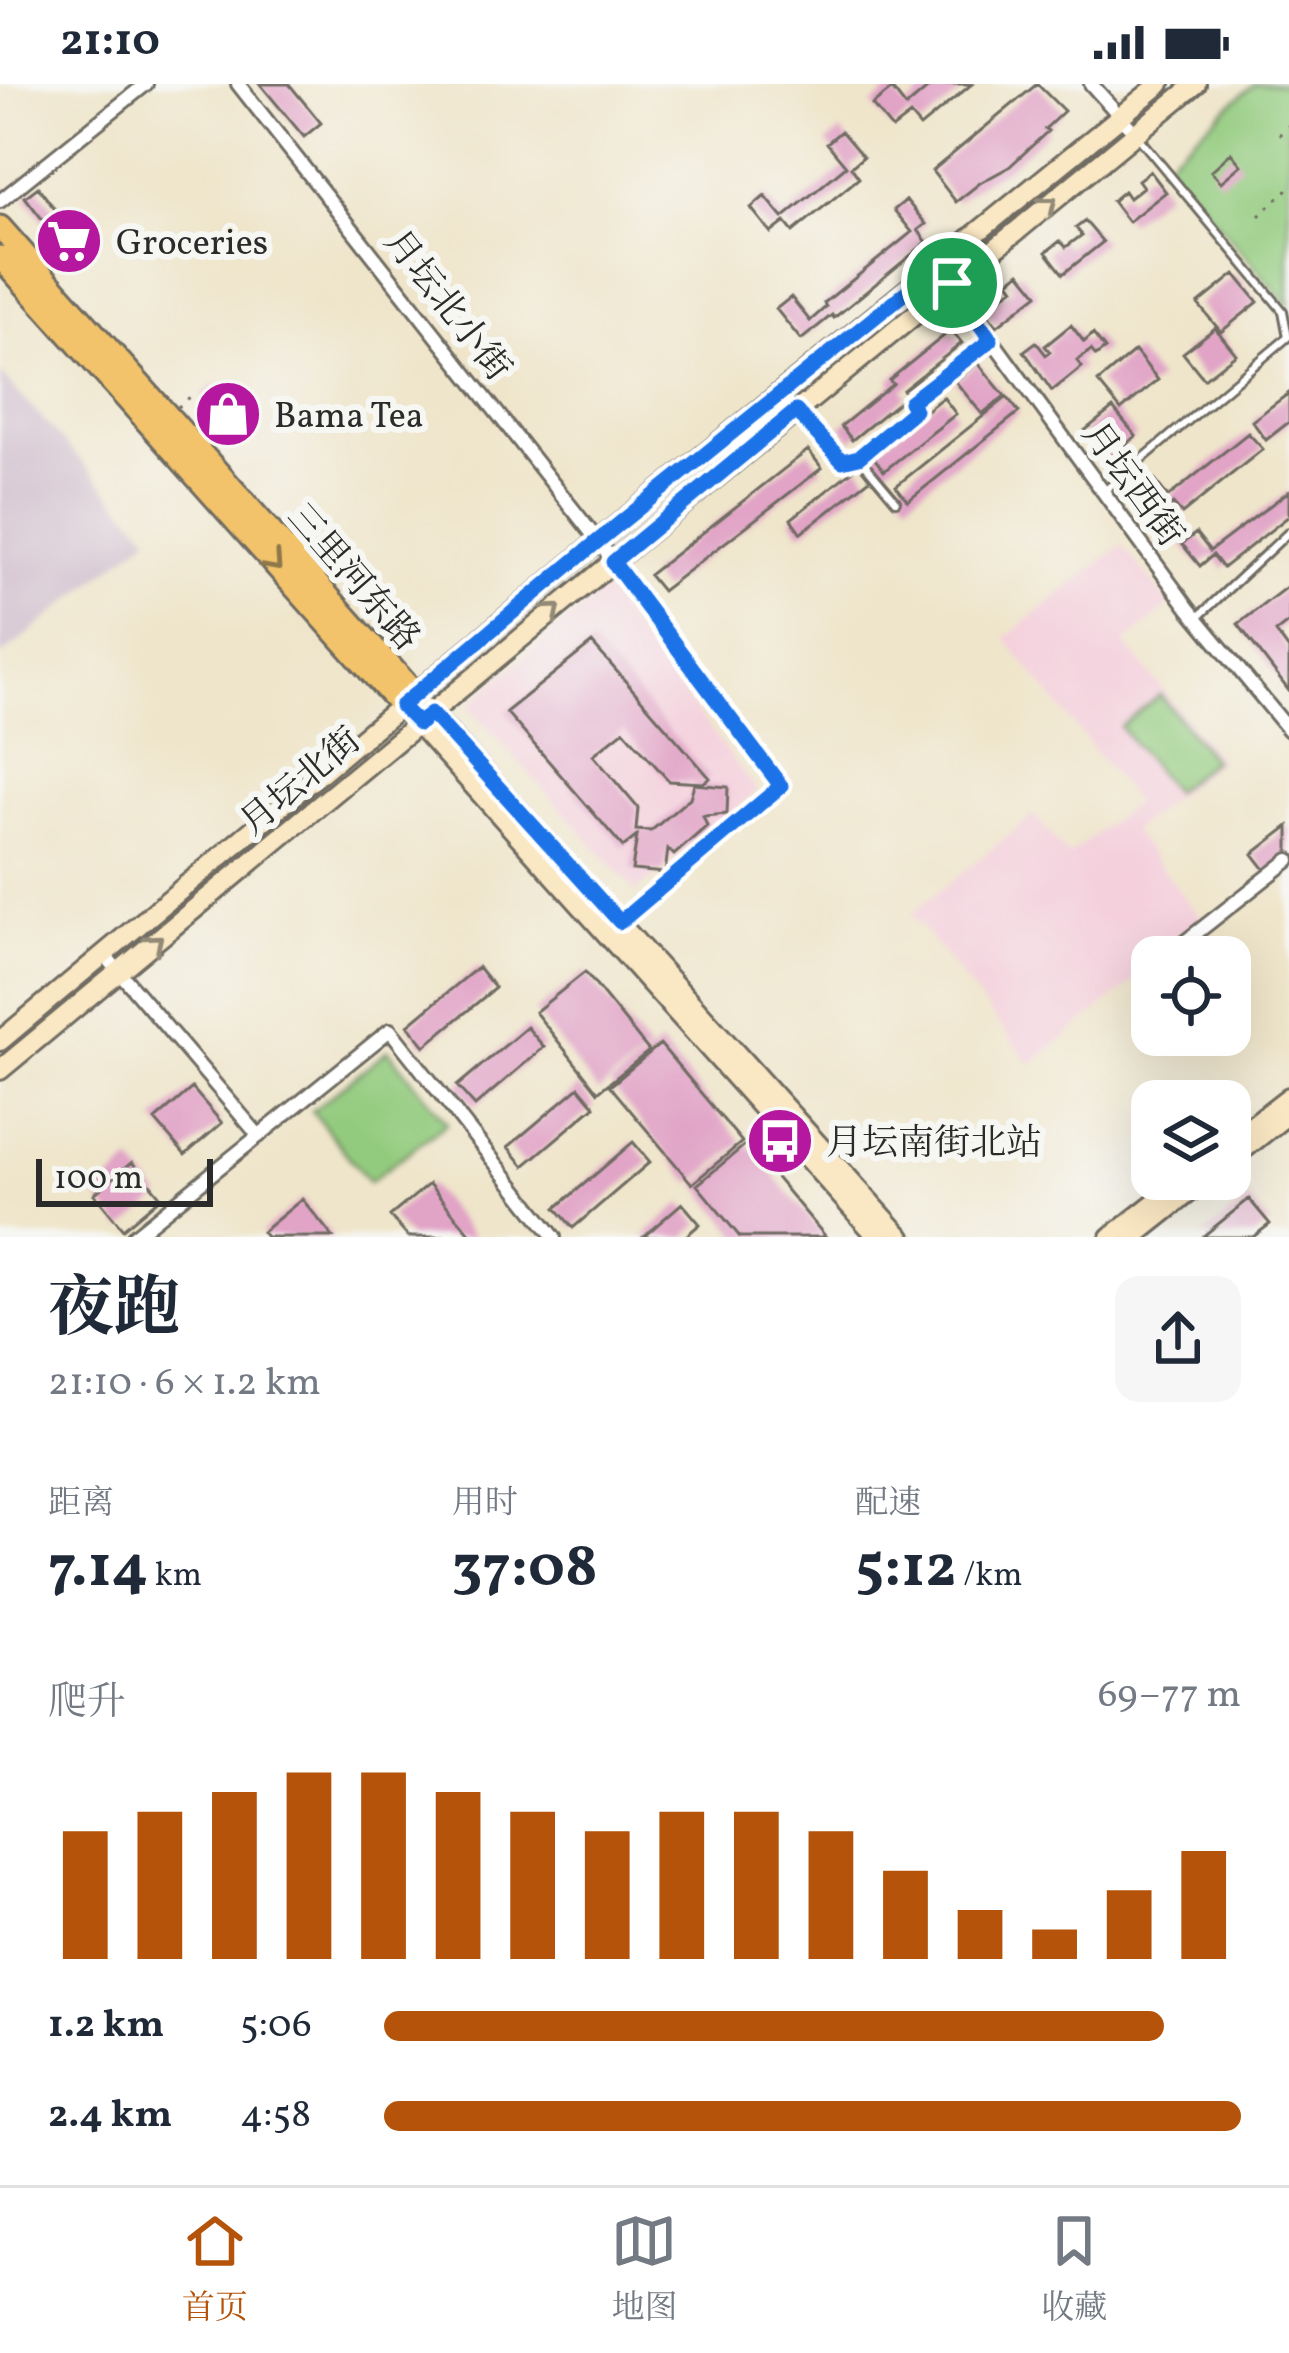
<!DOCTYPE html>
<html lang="zh">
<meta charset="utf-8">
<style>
body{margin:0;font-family:Vollkorn,"Noto Serif SC",serif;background:#f6f6f7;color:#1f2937;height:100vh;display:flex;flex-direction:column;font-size:45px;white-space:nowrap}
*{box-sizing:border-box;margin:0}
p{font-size:39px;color:#747a83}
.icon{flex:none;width:66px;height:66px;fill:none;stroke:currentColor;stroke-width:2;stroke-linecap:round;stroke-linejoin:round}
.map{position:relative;height:1153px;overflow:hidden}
.drawer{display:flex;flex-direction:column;background:#fff;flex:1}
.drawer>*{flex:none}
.tools{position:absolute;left:1131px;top:852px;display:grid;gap:24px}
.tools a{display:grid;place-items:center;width:120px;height:120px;border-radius:24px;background:#fff;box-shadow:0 12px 48px #0002;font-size:60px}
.scale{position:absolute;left:36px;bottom:30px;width:177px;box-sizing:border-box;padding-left:12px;border:6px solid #2b2b2b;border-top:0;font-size:33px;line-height:42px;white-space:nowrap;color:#2b2b2b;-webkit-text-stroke:9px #f6f6f2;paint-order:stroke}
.pin{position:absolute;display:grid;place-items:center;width:102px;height:102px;color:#fff;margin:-51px;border:6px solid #fff;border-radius:50%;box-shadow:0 3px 12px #0007}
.round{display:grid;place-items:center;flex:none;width:126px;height:126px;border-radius:24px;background:#f6f6f7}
.overview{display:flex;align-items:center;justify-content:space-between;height:204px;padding:0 48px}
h1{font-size:66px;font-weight:700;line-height:90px}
.metrics{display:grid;grid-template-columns:repeat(3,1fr);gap:18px;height:204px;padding:12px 48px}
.metrics div{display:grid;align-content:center}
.metrics b{font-size:60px;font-weight:700}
.metrics small{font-size:33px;font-weight:400}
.metrics p{font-size:33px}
.chart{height:336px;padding:24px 48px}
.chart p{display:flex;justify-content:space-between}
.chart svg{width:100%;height:216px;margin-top:12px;stroke:#b45309;stroke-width:6}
ul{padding:0 48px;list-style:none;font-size:39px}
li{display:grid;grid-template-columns:192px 144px 1fr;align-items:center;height:90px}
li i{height:30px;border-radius:15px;background:#b45309}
.status{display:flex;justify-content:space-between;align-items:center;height:84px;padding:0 60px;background:#fff;direction:ltr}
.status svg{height:33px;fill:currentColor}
.dock{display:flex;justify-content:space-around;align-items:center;height:168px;border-top:3px solid #e0e1e3;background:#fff;font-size:33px;color:#747a83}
.dock a{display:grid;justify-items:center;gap:6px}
.dock .active{color:#b45309}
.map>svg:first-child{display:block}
</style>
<div class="status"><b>21:10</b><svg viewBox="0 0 49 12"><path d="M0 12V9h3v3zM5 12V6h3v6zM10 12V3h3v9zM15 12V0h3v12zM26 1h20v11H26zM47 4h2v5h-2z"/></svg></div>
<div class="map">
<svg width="1289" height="1153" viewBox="0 0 1289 1153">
<rect width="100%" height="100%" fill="#f6f6f2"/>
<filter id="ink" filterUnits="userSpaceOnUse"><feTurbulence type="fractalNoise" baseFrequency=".00833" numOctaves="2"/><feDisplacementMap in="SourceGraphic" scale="24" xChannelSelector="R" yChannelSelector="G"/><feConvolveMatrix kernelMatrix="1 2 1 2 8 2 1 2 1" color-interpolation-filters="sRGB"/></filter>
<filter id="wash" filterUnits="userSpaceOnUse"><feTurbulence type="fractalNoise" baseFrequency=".004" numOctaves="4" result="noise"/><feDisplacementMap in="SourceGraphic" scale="48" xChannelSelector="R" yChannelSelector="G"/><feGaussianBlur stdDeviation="2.7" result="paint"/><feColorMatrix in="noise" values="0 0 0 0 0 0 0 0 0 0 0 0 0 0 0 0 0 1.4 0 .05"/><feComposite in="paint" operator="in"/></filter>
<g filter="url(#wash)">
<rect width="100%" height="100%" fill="#efe5ca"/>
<!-- built -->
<path fill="#f4cfdc" d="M1122,461L1170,521L1125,559L1219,676L1132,747L1206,840L1165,873H1152V883L1031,980L911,830L1034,731L1068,772L1135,718L1005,554Z
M603,506L757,707L636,808L468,621Z"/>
<!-- industrial -->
<path fill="#d0bdcc" d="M0,289L150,452L0,573Z"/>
<!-- green -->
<path fill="#93cb7e" stroke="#5f7b54" stroke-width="3" d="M1254,0H1289V222L1165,78Z
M1160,611L1213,676L1173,708L1120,643Z
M388,966L447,1039L369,1098L312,1027Z"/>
<g id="blocks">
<!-- building -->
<path fill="#e1a3c6" d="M260,0H289L321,39L304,53Z
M933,0H972L920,43L910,31L892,45L872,21L892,5L906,23Z
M1037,0L1064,27L1045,45L1048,47L1009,83L980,99L956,118L932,87Z
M841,47L863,73L851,83L859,94L793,148L785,138L771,149L751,124L765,112L783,134L846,82L827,59Z
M1231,69L1241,81L1221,98L1211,87Z
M1150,87L1166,108L1128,138L1112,117L1124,107L1129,114L1143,103L1138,96Z
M38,103L85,165L73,175L25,113Z
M906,116L926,140L918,146L927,158L834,234L832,231L801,256L776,225L791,213L810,237L826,223L824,219L912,148L894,126Z
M1085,137L1103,158L1063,190L1046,168L1060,157L1066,163L1082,151L1076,144Z
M1020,188L1038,210L997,242L980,220L995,208L999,215L1014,204L1009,197Z
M1235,190L1258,218L1221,248L1198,220Z
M1071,241L1084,258L1093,250L1105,265L1096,272L1091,266L1077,277L1082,283L1052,307L1024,267L1036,258L1046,271L1050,268L1045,262Z
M1215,244L1236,270L1204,295L1183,269Z
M951,246L962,259L903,306L907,311L852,356L841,342L893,300L889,296Z
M1135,267L1158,296L1121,326L1098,298Z
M978,279L1005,312L982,330L955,297Z
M217,300L255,349L240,360L202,311Z
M1289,309V338L1266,356L1252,337Z
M943,313L956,330L884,387L871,370Z
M1007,313L1019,328L908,417L896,402Z
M1113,324L1136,352L1106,377L1083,348Z
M1248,349L1263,365L1182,430L1173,420L1157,433L1137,409L1154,395L1168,413Z
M808,366L822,384L662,507L649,491Z
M859,381L870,395L801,449L791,435Z
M1289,407V432L1223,484L1213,471L1200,482L1182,460L1196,449L1210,467Z
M1289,501V538L1276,548L1289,566V607L1238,540Z
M592,559L710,694L703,699L669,697L624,646L593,671L638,724L636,746L651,747L690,714L694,700L728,703L727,730L703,732L707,742L674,771L668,765L665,789L632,786L637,752L623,763L506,628Z
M1289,742V777L1270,792L1253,770Z
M478,883L495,904L425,962L408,941Z
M585,888L649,967L598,1008L535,928Z
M527,943L544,963L475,1022L457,1002Z
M660,960L742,1058L692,1100L610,1002Z
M579,1003L595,1022L524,1082L508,1063Z
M192,1004L222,1039L185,1071L155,1036Z
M633,1058L650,1078L573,1144L556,1124Z
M747,1059L826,1153H740L697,1101Z
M132,1078L161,1113L123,1145L94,1110Z
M429,1100L473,1153H408L390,1132Z
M302,1115L333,1153H266L262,1148Z
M1249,1115L1270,1140L1253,1153H1202Z
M682,1119L700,1140L685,1153H643Z"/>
</g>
</g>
<g filter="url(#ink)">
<use href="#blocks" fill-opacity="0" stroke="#706c63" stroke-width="3"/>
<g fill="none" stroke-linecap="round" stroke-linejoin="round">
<!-- lane casing -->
<g stroke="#706c63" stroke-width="12">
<path id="lane" d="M1138,53L1283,227L1288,253
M799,329L842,377L859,373L896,417
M859,373L915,326L910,318L989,258
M1103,408L1288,253
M1197,534L1289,448"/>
</g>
<!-- street casing -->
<g stroke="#706c63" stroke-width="18">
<path id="street" d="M238,0L598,457L781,702L620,838
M1091,0L1136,50
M0,117L146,0
M938,182L1189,525L1289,646
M104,870L259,1052
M1167,872L1289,776
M133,1153L390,946L554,1153"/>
</g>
<!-- secondary casing -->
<g stroke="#706c63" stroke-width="24">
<path id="secondary" d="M426,624L901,1153
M413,634L878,1153
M0,957L598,457L1160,0
M0,986L613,478L1196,0
M1230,1059L1289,1013
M1230,1076L1289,1029
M1111,1153L1185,1095
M1133,1153L1206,1095"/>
</g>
<!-- primary casing -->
<g stroke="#706c63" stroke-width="27">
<path id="primary" d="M0,143L416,611
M0,173L401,622"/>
</g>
<!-- path -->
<path stroke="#706c63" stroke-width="3" stroke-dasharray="3 9" stroke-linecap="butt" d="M1279,51L1289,41
M1259,132L1289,104
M178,323L190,313"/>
<!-- lane -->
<use href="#lane" stroke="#fff" stroke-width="6"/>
<!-- street -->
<use href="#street" stroke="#fff" stroke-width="12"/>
<!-- secondary -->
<use href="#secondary" stroke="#fae7c3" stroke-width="18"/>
<!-- primary -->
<use href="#primary" stroke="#f2c36a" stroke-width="21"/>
</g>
<!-- one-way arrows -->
<defs><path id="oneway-chevron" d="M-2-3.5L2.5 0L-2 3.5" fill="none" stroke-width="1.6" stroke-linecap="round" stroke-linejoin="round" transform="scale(3)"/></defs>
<g stroke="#928977">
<use href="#oneway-chevron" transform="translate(1049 120) rotate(-39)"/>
<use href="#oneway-chevron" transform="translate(553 527) rotate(-40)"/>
<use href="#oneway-chevron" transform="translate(155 858) rotate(-40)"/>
</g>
<use stroke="#8e774a" href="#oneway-chevron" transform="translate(274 479) rotate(48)"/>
</g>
<g fill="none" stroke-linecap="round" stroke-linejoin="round" filter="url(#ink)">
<!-- route casing -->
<g stroke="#fff" stroke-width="24">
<path id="route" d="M938,182L991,256L910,318L915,326L859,373L842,377L796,327L613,478L781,702L620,838L431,629L419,640L401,622L598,457Z"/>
</g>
<!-- route -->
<use href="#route" stroke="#1a73e8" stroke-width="15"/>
</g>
<!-- icons -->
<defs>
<g id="supermarket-disc" transform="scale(3.45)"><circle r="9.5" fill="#b5179e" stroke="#f6f6f2"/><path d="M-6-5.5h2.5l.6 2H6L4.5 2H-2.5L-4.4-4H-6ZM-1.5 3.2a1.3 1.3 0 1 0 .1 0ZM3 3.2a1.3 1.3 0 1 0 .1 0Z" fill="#fff"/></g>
<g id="shop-disc" transform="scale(3.45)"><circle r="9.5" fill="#b5179e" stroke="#f6f6f2"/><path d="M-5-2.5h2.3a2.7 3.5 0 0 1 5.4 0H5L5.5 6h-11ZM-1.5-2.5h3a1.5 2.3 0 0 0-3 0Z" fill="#fff"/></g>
<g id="bus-disc" transform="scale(3.45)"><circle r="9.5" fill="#b5179e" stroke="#f6f6f2"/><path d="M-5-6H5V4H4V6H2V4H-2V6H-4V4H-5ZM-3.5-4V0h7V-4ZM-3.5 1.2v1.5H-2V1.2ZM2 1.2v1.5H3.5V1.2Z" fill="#fff"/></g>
</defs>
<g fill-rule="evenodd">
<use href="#supermarket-disc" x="69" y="157"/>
<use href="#shop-disc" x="228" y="330"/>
<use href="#bus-disc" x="780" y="1057"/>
</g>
<g text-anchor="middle" stroke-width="12" stroke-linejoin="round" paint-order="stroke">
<!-- poi labels -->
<g font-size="36" fill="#2b2b2b" stroke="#f6f6f2" text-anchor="start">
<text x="116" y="170">Groceries</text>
<text x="274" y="343">Bama Tea</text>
<text x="826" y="1070">月坛南街北站</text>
</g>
<!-- street labels -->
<g font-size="36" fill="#2b2b2b" stroke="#f6f6f2">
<text transform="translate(449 220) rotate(52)" y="13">月坛北小街</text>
<text transform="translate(1134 399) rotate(54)" y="13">月坛西街</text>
<text transform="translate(355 492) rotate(49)" y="13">三里河东路</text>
<text transform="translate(299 696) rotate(-40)" y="13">月坛北街</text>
</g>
</g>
</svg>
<div class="tools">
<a><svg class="icon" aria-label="locate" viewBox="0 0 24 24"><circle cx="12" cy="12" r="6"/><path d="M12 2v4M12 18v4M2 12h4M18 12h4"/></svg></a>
<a><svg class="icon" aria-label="layers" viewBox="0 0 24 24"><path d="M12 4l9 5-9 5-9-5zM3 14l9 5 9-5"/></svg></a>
</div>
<div class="scale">100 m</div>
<div class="pin" style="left:952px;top:199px;background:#1e9e55"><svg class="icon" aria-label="arrive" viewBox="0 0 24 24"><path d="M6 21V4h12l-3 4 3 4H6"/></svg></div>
</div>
<section class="drawer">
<div class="overview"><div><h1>夜跑</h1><p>21:10 · 6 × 1.2 km</p></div><a class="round"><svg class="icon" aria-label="share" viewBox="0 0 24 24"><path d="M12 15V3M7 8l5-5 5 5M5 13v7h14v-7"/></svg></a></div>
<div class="metrics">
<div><p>距离</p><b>7.14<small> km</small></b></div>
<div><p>用时</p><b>37:08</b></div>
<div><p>配速</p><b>5:12<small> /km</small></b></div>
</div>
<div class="chart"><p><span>爬升</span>69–77 m</p>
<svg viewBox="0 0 160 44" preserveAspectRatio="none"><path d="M5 44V18M15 44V14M25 44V10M35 44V6M45 44V6M55 44V10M65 44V14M75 44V18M85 44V14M95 44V14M105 44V18M115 44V26M125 44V34M135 44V38M145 44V30M155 44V22"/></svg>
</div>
<ul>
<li><b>1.2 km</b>5:06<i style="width:91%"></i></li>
<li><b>2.4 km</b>4:58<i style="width:100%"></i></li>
</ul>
</section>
<nav class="dock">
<a class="active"><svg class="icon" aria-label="home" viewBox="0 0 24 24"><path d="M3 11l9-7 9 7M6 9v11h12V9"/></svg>首页</a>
<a><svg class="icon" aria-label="map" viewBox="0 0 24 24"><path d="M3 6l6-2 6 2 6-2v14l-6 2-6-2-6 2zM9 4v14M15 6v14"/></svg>地图</a>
<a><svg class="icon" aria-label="saved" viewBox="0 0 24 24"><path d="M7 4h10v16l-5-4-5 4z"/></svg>收藏</a>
</nav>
